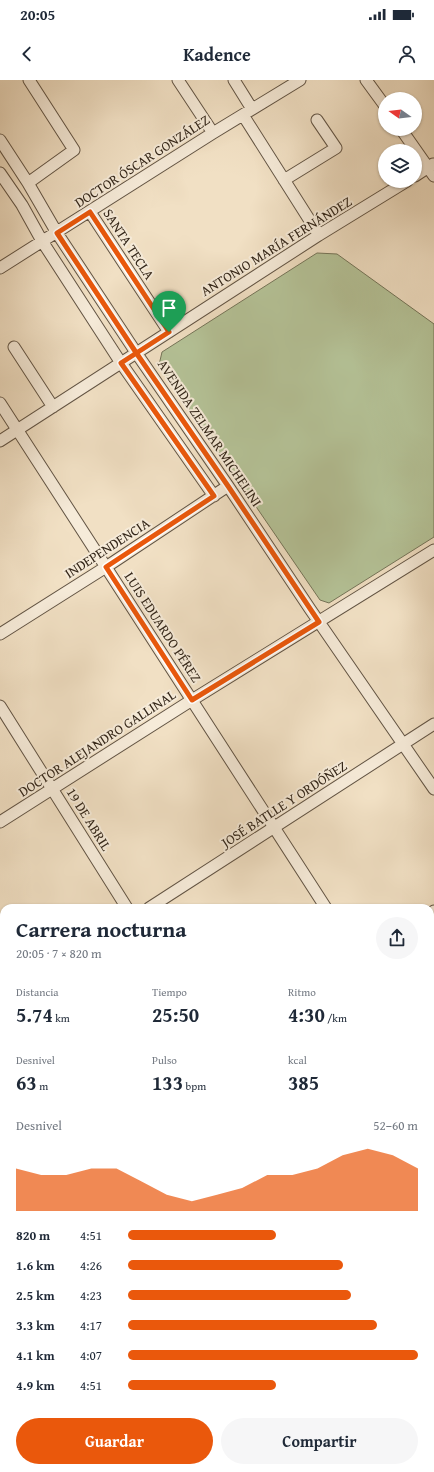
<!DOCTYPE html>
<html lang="es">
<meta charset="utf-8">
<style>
body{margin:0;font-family:"Gentium Book Plus",serif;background:#f6f6f7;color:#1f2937;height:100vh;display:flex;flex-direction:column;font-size:15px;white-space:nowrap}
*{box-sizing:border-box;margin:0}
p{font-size:13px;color:#747a83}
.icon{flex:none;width:22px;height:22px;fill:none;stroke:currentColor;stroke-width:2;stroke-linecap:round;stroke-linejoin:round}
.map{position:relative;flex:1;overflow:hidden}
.sheet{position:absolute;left:0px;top:824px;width:434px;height:568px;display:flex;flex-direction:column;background:#fff;border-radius:12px 12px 0 0;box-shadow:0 1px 3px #0004}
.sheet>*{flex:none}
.needle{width:26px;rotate:284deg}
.tools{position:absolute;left:378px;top:12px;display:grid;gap:8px}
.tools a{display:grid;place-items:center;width:44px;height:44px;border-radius:50%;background:#fff;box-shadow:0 1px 3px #0004;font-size:20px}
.pin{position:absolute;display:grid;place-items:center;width:34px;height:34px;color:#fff;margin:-41px -17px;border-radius:50% 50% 50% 0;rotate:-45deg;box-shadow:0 0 4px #0007}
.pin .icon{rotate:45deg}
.round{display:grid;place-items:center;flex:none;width:42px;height:42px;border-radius:21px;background:#f6f6f7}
.summary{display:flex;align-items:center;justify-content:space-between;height:68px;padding:0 16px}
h1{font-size:22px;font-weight:600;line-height:30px}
.stats{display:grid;grid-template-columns:repeat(3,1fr);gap:6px;height:68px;padding:4px 16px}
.stats div{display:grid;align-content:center}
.stats b{font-size:20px;font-weight:600}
.stats small{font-size:11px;font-weight:400}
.stats p{font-size:11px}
.chart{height:112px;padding:8px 16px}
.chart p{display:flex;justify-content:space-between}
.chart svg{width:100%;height:72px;margin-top:4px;fill:#ea580c;opacity:.7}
.button{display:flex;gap:8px;margin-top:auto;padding:8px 16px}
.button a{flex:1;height:46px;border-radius:24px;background:#ea580c;color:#fff;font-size:16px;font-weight:600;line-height:46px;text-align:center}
.button a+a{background:#f6f6f7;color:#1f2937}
ul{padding:0 16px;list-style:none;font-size:13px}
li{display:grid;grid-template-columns:64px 48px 1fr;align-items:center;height:30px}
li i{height:10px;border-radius:5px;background:#ea580c}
.status{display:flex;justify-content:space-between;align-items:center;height:28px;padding:0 20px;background:#fff;direction:ltr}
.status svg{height:11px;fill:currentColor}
header{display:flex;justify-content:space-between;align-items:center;height:52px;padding:0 16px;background:#fff;font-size:18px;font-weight:600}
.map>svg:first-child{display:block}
</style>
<div class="status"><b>20:05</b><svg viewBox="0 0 49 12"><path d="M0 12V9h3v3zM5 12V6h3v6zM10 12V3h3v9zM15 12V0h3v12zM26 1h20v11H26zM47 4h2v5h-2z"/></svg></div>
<header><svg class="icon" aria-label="back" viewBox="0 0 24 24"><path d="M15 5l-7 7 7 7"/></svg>Kadence<svg class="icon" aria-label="person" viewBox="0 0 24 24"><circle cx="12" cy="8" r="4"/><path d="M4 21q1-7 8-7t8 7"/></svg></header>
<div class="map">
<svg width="434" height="1392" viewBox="0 0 434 1392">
<rect width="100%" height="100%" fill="#f1e0c4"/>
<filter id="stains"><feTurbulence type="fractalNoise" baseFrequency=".005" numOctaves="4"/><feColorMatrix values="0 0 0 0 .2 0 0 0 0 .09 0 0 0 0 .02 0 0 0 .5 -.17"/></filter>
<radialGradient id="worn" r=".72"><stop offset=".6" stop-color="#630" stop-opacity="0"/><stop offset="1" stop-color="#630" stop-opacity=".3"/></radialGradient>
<!-- green -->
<path fill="#b5c398" stroke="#747458" d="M317,173L337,174L434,244V457L329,523L320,520L159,285L162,272Z"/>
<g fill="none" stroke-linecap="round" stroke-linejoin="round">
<!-- minor casing -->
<g stroke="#625444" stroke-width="13">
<path id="minor" d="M178,0L213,53
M234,0L252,29
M366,0L385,26
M243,35L319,155
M401,49L434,96
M0,60L28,103L57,153L137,274L228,406L310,529L434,709
M0,93L22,125L42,161L121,283L214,416
M415,96L433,84
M284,100L336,68L317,40
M28,103L74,70L29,0
M90,132L169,252
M0,188L213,53L300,0
M14,267L53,327
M0,323L326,828
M0,361L319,155L407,101
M0,554L106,487L228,406
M0,626L127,828
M0,742L192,620L434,470
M149,828L434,644
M430,834L434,831
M0,928L4,934
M430,989L434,996
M430,1018L434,1015
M0,1114L4,1112
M430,1204L434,1201
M0,1222L4,1228
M0,1297L4,1294
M430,1311L434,1318
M51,1388L53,1392
M107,1388L110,1392
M287,1388L290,1392
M138,1392L145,1388
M431,1392L434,1390"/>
</g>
<!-- minor -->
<use href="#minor" stroke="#f6ebd9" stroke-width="11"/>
</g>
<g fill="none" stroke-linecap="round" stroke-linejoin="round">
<!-- route casing -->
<g stroke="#fff" stroke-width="8">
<path id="route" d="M169,252L90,132L57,153L137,274L228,406L319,542L192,620L106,487L214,416L121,283L169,252"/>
</g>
<!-- route -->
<use href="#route" stroke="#ea580c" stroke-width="5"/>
</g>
<g text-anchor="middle" stroke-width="4" stroke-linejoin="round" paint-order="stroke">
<!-- street labels -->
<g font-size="14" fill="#332619" stroke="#f6ebd9">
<text transform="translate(142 81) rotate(-33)" y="5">DOCTOR ÓSCAR GONZÁLEZ</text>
<text transform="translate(129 164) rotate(57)" y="5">SANTA TECLA</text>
<text transform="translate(276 166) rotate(-32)" y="5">ANTONIO MARÍA FERNÁNDEZ</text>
<text transform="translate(210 353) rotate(56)" y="5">AVENIDA ZELMAR MICHELINI</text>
<text transform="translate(107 468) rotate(-33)" y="5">INDEPENDENCIA</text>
<text transform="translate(163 547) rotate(57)" y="5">LUIS EDUARDO PÉREZ</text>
<text transform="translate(97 663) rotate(-33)" y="5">DOCTOR ALEJANDRO GALLINAL</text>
<text transform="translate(284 724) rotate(-33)" y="5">JOSÉ BATLLE Y ORDÓÑEZ</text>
<text transform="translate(89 739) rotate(58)" y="5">19 DE ABRIL</text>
</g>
</g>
<rect width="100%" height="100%" filter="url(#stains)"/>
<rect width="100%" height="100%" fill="url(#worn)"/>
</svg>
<div class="tools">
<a><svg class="needle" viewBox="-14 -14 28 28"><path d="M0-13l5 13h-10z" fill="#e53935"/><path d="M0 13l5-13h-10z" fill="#747a83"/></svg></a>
<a><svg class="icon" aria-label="layers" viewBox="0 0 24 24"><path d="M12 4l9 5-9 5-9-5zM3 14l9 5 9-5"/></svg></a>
</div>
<div class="pin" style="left:169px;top:252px;background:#1e9e55"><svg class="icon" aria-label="arrive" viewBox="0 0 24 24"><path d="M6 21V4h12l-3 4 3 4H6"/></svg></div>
<section class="sheet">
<div class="summary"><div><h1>Carrera nocturna</h1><p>20:05 · 7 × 820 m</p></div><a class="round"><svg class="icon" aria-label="share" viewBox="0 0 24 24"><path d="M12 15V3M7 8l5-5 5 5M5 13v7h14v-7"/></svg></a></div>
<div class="stats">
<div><p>Distancia</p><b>5.74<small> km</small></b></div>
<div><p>Tiempo</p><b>25:50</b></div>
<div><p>Ritmo</p><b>4:30<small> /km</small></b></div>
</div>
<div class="stats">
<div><p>Desnivel</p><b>63<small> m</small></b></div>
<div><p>Pulso</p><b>133<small> bpm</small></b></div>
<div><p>kcal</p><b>385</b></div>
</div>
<div class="chart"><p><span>Desnivel</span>52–60 m</p>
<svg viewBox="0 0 160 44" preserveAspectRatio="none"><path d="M0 44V18L10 22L20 22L30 18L40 18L50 26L60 34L70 38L80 34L90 30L100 22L110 22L120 18L130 10L140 6L150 10L160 18V44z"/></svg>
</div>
<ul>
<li><b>820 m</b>4:51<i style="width:51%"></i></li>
<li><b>1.6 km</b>4:26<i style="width:74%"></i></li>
<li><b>2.5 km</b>4:23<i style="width:77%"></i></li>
<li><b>3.3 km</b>4:17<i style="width:86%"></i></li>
<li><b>4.1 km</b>4:07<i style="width:100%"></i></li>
<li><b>4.9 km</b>4:51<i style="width:51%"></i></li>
</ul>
<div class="button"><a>Guardar</a><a>Compartir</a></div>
</section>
</div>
